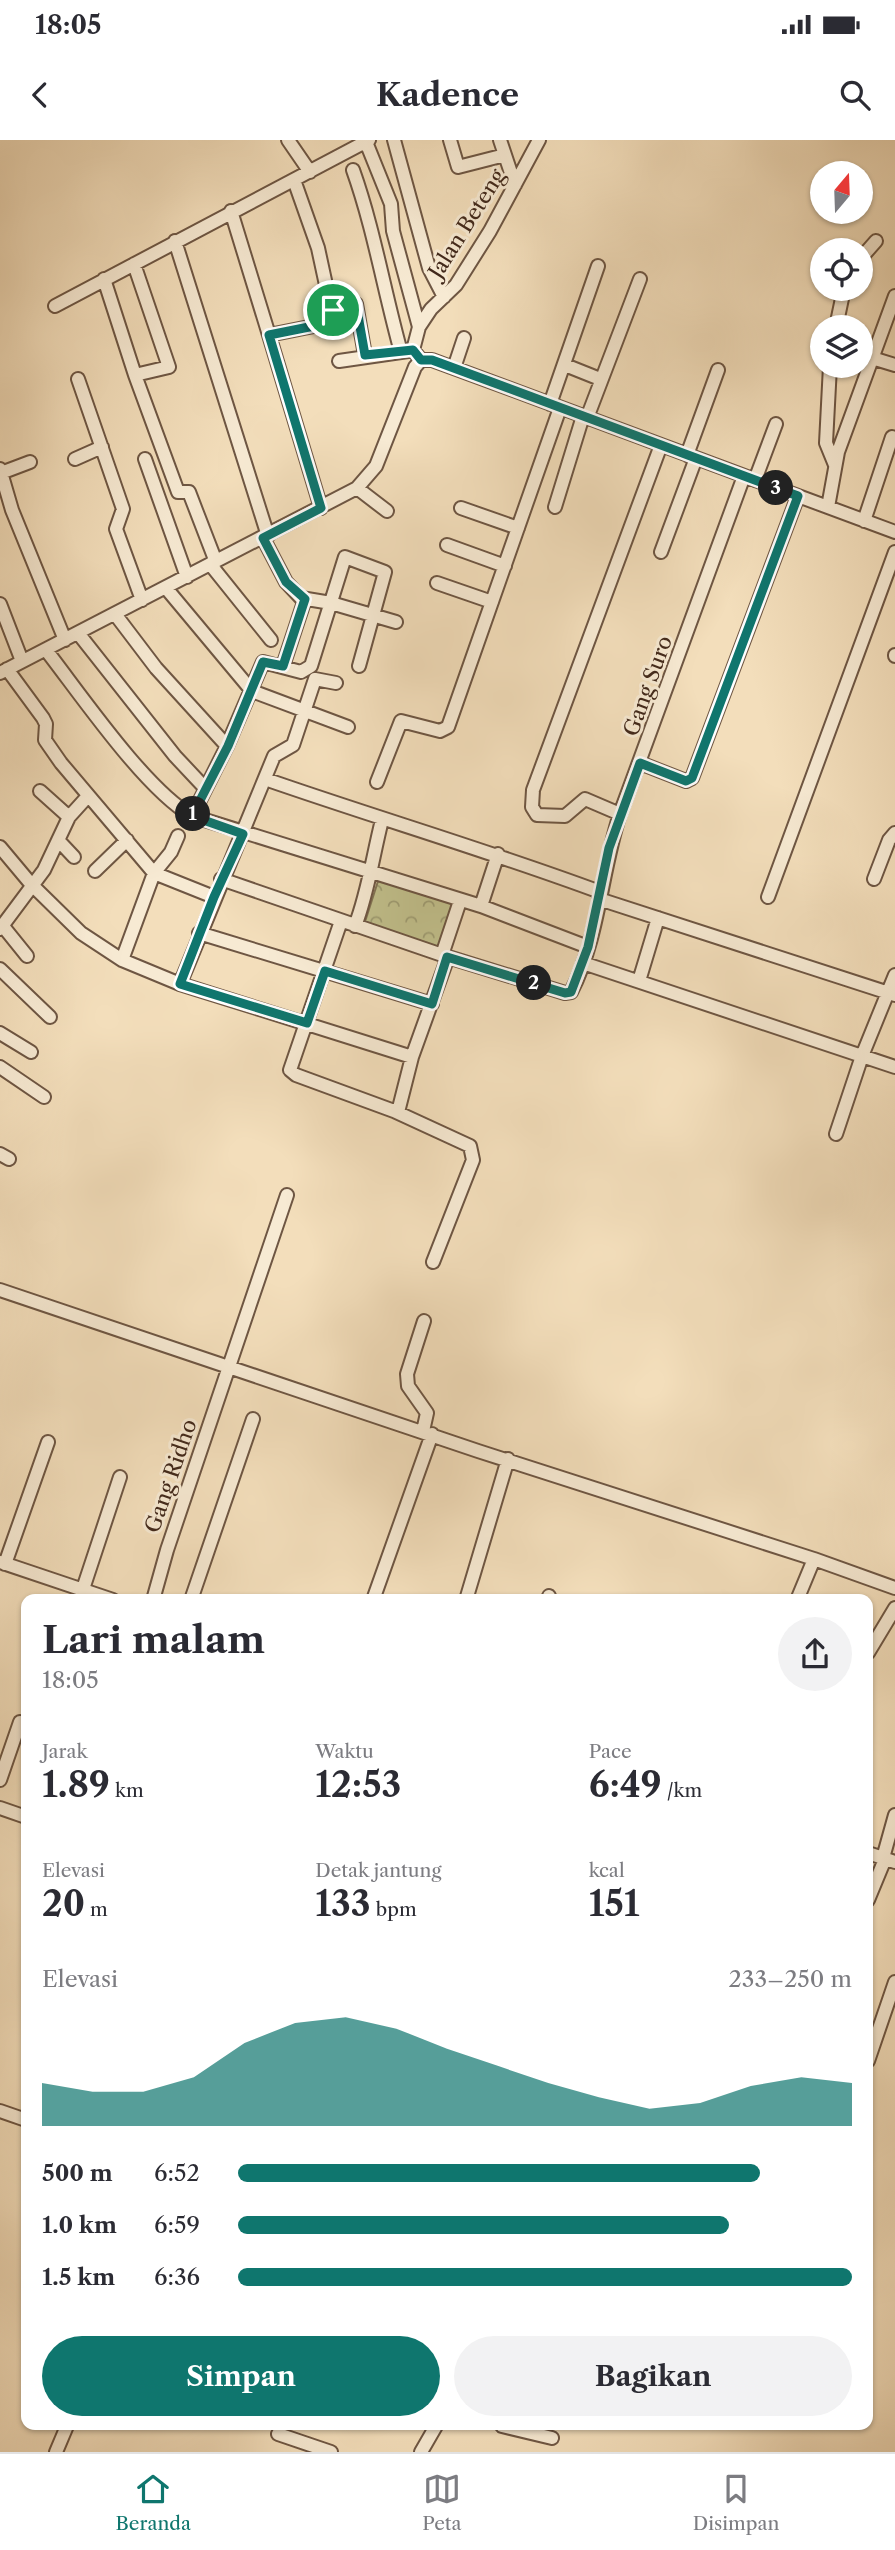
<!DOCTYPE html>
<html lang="id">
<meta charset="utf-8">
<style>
body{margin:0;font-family:"Libre Caslon Text",serif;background:#f2f2f3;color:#2b2b33;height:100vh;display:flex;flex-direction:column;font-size:26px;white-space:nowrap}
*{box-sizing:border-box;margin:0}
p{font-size:23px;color:#7c7c81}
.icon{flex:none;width:38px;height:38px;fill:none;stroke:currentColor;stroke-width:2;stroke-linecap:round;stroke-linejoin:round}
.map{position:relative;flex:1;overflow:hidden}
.side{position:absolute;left:21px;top:1454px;width:852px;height:836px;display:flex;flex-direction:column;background:#fff;border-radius:14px;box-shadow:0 2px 5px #0004}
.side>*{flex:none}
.needle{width:46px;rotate:19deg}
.controls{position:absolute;left:810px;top:21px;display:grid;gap:14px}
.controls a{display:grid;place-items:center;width:63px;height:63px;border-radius:50%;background:#fff;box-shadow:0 2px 5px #0004;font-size:35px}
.pin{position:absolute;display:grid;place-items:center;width:60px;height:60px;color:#fff;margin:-30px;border:4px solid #fff;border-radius:50%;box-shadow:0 2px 7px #0007}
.km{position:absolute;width:35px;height:35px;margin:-18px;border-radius:50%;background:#222;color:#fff;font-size:19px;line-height:35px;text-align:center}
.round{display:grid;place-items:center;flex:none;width:74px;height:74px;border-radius:37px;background:#f2f2f3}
.headline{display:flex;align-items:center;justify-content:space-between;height:119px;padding:0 21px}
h1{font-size:38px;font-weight:700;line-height:52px}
.metrics{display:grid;grid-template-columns:repeat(3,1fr);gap:10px;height:119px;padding:7px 21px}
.metrics div{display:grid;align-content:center}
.metrics b{font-size:35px;font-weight:700}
.metrics small{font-size:19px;font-weight:400}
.metrics p{font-size:19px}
.chart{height:196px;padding:14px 21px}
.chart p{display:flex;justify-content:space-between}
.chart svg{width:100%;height:126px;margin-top:7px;fill:#0f766e;opacity:.7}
.button{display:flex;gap:14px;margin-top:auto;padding:14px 21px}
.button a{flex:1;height:80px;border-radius:42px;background:#0f766e;color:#fff;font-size:28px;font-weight:700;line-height:80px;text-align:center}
.button a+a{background:#f2f2f3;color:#2b2b33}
ul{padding:0 21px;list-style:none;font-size:23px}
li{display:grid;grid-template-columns:112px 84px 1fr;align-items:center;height:52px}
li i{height:18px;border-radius:9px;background:#0f766e}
.status{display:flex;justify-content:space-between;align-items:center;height:49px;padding:0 35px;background:#fff;direction:ltr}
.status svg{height:19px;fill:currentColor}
header{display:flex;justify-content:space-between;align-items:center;height:91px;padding:0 21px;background:#fff;font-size:32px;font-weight:700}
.tab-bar{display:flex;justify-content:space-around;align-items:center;height:98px;border-top:2px solid #e1e1e2;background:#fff;font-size:19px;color:#7c7c81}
.tab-bar a{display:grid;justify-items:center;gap:4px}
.tab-bar .active{color:#0f766e}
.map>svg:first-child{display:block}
</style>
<div class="status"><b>18:05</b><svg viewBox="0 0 49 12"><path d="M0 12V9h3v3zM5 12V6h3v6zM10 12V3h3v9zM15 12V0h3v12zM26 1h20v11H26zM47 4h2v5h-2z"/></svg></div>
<header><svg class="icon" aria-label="back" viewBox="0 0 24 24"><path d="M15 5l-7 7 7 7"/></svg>Kadence<svg class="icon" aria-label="search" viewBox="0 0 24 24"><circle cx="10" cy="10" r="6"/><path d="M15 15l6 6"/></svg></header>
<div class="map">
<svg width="895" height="2312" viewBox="0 0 895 2312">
<defs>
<pattern id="park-crowns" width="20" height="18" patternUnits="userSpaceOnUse" patternTransform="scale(1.75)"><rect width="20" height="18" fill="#c1c08c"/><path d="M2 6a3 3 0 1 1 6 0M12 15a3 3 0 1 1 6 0" fill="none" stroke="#9e9c72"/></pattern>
</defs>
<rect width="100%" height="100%" fill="#f3debb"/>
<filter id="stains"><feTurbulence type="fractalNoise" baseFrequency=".00286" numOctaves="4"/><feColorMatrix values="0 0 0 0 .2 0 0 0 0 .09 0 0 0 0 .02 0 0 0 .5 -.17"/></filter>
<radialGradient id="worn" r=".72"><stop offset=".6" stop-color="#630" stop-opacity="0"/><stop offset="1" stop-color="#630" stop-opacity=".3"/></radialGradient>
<!-- park -->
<path fill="url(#park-crowns)" stroke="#827454" stroke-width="2" d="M379,738L455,763L440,812L363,788Z"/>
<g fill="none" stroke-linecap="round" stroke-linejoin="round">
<!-- minor casing -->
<g stroke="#6e5643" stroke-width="16">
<path id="minor" d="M288,0L310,32
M394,0L429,128L444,157
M450,0L458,27L505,15
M500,0L515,45
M366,2L391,64L393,91L419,187
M353,30C374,89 384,151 401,212
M294,40L318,108L334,182L269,195L321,368
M231,71L269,195
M175,101L268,396
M861,118L876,101
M134,124L169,227L135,235L178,352H189L216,422
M104,139L135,235
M55,166L369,0
M333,170L356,164L365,215
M836,187L844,149
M872,218L895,225
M421,220H432L489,241L895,392
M421,220L413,210L419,187L431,169L456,145L490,91L539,0
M339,221L408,211
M565,225L600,239
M830,226L826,303L835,325
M454,228L464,198
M78,239L123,369L116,389L142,460
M550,264L598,126
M587,278L640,139
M687,315L718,230
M75,319L102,307
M145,319L187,437
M0,329L12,370L65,500
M1,333L30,322
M755,340L776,284
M357,348L387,371
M555,367L583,276
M828,367L838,312L895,156
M461,368L518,388
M864,381L892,297
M263,398L286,442L301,458L331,463L396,482
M447,405L505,426
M661,412L696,318
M210,424L271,500
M437,443L492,462
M166,448L252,551L348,587
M0,464L22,521
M115,474L156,528L227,606
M78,493L175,616L205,648
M46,510C81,555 145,649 192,676
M895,516V515
M283,526L305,459
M359,526L385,432L345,417L311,526L301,532L263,522L227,606L192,676L481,766L588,807
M7,529L43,578L46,584L45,600L61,623L154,733L214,757
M0,533L357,348L376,326L415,227L421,220
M640,623L686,641L692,638L798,356
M265,639C377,678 490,711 600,752
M377,642L401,581L440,591L448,587L560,268
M40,651L69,677
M620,674L585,659L565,676L537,675L532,667L533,650L661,305
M58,700L74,717
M0,707L31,744L81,793L122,820L180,844L412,917
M95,731L127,700
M221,739L448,817L565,853L571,852C599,798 601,732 620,674L744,336
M874,739L889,700L895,693
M768,757L895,412
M599,759L895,855
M481,766L498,714
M341,781L290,930L296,935L394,971L470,1006L473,1020L433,1122
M2,785L27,816
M355,786C368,753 373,715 382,680
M0,789L44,730L69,677L88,656
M199,793L432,864
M442,815L460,761
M122,820L154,733L171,712L178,696
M583,823L895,927
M0,829L50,877
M639,841L658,778
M180,844L274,616L293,605L315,539L336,543
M0,893L31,912
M0,927L44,957
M398,972L412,917L448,817
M836,994L862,916L895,835
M0,1014L9,1019
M0,1150L478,1311L814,1419L895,1448
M423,1291L427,1273L408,1246L407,1234L424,1181
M0,1422L113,1460
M5,1424L48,1302
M83,1449L120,1337
M153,1460L167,1410L287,1055
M191,1460L253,1279
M373,1460L432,1294
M466,1460L508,1319
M548,1460L549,1456
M797,1460L814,1419
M868,1513L895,1468
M0,1640L20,1582
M0,1668L26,1677
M868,1713L895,1722
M883,1718L895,1675
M868,1760L885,1719
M868,1921L895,1842
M0,1971L26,1980
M502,2286L552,2298
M278,2294L331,2312
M56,2312L67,2286
M421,2312L436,2286"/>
</g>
<!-- minor -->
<use href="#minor" stroke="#f7ead3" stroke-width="12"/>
</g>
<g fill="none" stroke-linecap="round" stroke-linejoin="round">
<!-- route casing -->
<g stroke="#fff" stroke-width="14">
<path id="route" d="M356,164L365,215L413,210L421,220H432L489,241L798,356L692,638L686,641L640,623L609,708L588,807L571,852L565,853L447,817L432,864L325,831L307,883L180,844L214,757L243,694L192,676L228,606L263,522L283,526L305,459L286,442L263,398L321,368L269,195L334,182L333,170Z"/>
</g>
<!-- route -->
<use href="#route" stroke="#0f766e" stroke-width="9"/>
</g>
<g text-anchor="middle" stroke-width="6" stroke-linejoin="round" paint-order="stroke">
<!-- street labels -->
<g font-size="21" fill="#42291b" stroke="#f7ead3">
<text transform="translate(467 84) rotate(-58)" y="7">Jalan Beteng</text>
<text transform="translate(648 546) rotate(-70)" y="7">Gang Suro</text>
<text transform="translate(171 1336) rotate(-71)" y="7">Gang Ridho</text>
</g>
</g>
<rect width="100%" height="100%" filter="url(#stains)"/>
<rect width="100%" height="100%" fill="url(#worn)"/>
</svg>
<div class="controls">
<a><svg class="needle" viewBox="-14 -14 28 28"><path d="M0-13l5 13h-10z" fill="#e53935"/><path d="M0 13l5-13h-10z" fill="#7c7c81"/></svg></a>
<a><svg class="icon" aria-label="locate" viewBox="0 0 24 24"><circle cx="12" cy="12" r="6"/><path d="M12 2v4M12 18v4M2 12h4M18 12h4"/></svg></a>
<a><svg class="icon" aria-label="layers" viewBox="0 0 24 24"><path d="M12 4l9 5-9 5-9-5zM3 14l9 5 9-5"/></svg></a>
</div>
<div class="pin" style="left:333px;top:170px;background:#1e9e55"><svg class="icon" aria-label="arrive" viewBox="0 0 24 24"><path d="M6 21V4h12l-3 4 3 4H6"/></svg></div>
<b class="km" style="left:193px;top:674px">1</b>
<b class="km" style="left:534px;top:843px">2</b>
<b class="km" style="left:776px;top:348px">3</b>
<section class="side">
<div class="headline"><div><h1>Lari malam</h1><p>18:05</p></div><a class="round"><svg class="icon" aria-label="share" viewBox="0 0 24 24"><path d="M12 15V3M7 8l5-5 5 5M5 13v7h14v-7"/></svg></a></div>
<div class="metrics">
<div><p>Jarak</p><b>1.89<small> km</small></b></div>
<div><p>Waktu</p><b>12:53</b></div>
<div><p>Pace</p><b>6:49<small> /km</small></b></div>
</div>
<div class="metrics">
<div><p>Elevasi</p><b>20<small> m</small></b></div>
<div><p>Detak jantung</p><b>133<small> bpm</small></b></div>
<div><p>kcal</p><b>151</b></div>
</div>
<div class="chart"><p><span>Elevasi</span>233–250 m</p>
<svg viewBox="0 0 160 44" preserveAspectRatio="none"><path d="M0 44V29L10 32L20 32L30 27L40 15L50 8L60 6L70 10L80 17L90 23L100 29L110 34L120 38L130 36L140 30L150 27L160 29V44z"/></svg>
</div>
<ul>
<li><b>500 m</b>6:52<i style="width:85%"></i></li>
<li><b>1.0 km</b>6:59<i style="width:80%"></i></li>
<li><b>1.5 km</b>6:36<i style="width:100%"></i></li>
</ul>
<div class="button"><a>Simpan</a><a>Bagikan</a></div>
</section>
</div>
<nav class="tab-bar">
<a class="active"><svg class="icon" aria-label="home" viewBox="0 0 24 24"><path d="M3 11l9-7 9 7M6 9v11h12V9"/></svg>Beranda</a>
<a><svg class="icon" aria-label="map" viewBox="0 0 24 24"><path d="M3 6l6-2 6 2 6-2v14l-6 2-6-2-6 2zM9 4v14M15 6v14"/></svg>Peta</a>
<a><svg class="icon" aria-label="saved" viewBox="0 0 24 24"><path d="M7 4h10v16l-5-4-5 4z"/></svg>Disimpan</a>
</nav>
